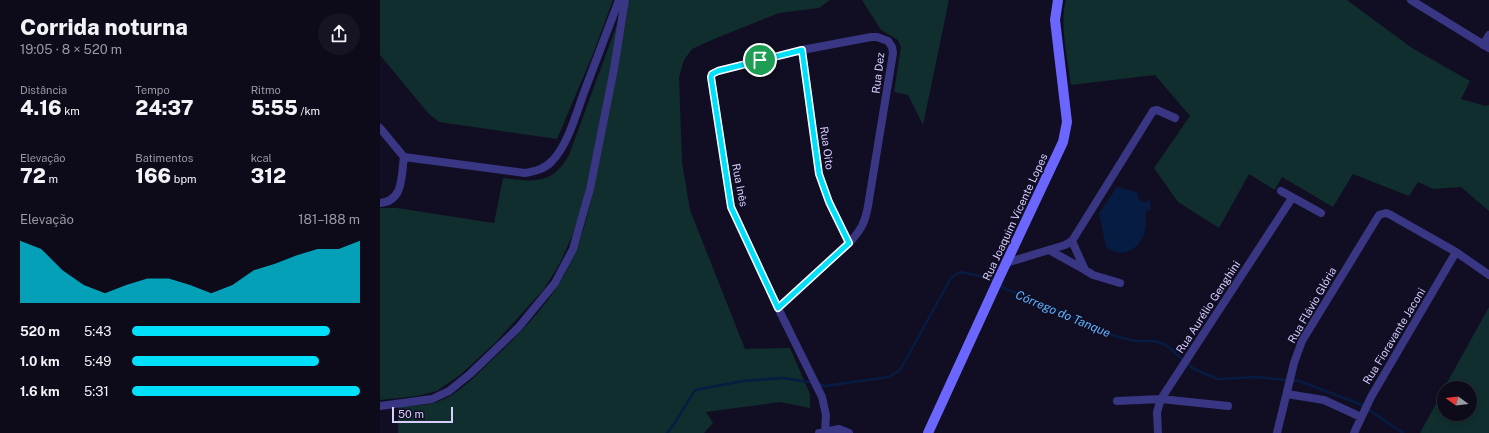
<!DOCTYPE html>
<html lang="pt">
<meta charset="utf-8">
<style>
body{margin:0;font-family:"Public Sans",sans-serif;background:#161323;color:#f1f3f6;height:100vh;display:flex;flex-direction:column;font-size:15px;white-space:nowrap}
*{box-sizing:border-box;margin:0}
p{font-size:13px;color:#9a9aa2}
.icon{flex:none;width:22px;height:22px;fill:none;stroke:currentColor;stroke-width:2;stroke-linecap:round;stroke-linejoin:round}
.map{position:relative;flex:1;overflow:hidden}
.side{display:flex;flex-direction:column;background:#0d0a1a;width:380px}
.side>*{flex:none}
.needle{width:26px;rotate:285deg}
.controls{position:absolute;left:1057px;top:381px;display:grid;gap:8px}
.controls a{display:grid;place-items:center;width:40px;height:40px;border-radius:50%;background:#0d0a1a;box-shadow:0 2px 6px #0003,0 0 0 1px #2d2b39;font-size:20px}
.scale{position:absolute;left:12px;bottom:10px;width:61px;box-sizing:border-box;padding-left:4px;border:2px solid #d5cfff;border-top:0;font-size:11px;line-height:14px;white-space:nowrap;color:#d5cfff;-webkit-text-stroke:3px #110d23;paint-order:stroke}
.pin{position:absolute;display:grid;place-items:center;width:34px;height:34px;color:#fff;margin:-17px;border:2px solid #fff;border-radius:50%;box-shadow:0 1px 4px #0007}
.round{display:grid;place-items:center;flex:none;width:42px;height:42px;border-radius:21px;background:#161323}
.summary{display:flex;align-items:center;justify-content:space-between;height:68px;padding:0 20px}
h1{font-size:22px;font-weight:800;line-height:30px}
.figures{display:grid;grid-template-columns:repeat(3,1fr);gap:6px;height:68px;padding:4px 20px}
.figures div{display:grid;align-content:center}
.figures b{font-size:20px;font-weight:800}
.figures small{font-size:11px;font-weight:400}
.figures p{font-size:11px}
.chart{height:112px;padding:8px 20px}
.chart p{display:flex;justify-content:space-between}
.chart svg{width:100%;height:72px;margin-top:4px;fill:#00e0fa;opacity:.7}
ul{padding:0 20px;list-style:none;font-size:13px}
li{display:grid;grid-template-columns:64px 48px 1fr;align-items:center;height:30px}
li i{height:10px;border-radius:5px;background:#00e0fa}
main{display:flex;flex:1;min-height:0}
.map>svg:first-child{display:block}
</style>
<main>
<section class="side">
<div class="summary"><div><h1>Corrida noturna</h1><p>19:05 · 8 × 520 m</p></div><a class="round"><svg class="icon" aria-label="share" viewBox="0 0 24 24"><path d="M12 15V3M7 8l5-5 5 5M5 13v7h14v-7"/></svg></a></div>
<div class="figures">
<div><p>Distância</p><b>4.16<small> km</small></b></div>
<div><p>Tempo</p><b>24:37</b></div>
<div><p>Ritmo</p><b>5:55<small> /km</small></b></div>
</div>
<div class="figures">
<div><p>Elevação</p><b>72<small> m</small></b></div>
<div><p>Batimentos</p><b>166<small> bpm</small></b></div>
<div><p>kcal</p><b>312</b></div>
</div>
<div class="chart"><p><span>Elevação</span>181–188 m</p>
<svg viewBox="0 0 160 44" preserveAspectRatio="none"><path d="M0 44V6L10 11L20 24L30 33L40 38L50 33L60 29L70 29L80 33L90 38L100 33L110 24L120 20L130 15L140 11L150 11L160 6V44z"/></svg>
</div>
<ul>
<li><b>520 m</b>5:43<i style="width:87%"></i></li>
<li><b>1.0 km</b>5:49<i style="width:82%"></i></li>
<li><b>1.6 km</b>5:31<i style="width:100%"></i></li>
</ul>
</section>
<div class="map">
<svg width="1109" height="433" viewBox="0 0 1109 433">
<rect width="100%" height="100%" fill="#110d23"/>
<!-- green -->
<path fill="#102e2d" d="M0,0H233L213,54L177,139L59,122L48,113L0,55Z
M249,0H450L439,8L399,13L334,39L312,49L304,60L299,77L302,162L310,210L365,349L410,348L430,394V408L400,402L326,412L333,423L324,433H18V407C30,405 45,406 57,402C80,394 99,372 116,356C141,333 172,300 187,270C207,231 214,188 222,146C232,97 242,49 249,0Z
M482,0H569L543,125L528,95L514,92L521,47L518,40L501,30Z
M686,0H967L1032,48L1090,81L1081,99L1106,106L1109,105V211L1081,187L1053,189L1038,182L1029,196L973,174L953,207L902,177L895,190L869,174L839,228L798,202L774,168L810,116L775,75L691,85C688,61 679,22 686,0Z
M240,16L230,76L203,202L193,234L180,263L164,289L115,343L80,375L57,391L37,396L0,400V208H17L114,223L123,178C142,180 163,185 178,170C182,166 186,160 189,155Z
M1109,307V433H1040L1064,389V414H1090V388H1064Z"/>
<!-- water -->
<path fill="#071c42" d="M737,187L757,192L758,198L762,202H766L769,199L771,209L766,212C765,217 766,220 766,225C764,238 760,247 747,252C740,254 731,251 726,247L719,213Z"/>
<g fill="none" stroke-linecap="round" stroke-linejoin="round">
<!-- stream -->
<path stroke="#071c42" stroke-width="2.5" d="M619,284L623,288L664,304L735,336L755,341H775L786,345L814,369L838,379L877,377L919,381L980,404L1023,433
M439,384L445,386L509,377L520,370L571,278L580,272L611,278L615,281
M287,433L294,424L315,390L363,381L403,378L434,383"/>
<!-- street -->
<path stroke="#393684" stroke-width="8" d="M1031,0L1109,48
M1103,45L1109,35
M422,50L439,174L449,202L469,243
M0,128L24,157
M24,157L145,173C156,171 165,169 172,161C187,146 196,115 203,95C215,63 227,32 239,0
M901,191L941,213
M0,203C24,201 21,176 24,157
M692,241L705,270L713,275L740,283
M669,250L705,270
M626,263L685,245L692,241L773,111L777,110L795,118
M398,308L469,243C481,230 485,223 488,206L513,53L512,47L508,41L497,37H491L422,50L338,71L332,74L331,77L351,207L398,308L442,397L446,415L445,433
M907,394L944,400L981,417
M737,401L781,399L848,406
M0,406L52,399L69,391L90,374L138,328L175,283L193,249L210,189L234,69L245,0
M439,433L459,429L469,433
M778,433L777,412L781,399L912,198
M897,433L914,363L922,341L999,215L1006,213L1009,214L1076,252L1109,275
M974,433L991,397L1076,252"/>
<!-- secondary -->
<path stroke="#6b66ff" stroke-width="10" d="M548,433L620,276L683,142L687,122L675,20L678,0"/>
</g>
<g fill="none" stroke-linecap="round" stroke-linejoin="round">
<!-- route casing -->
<g stroke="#fff" stroke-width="8">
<path id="route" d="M422,50L439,174L449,202L469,243L398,308L351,207L331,77L332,74L338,71Z"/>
</g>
<!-- route -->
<use href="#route" stroke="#00e0fa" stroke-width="5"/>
</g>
<g text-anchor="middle" stroke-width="3" stroke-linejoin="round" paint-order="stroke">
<!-- street labels -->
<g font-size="11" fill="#d5cfff" stroke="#110d23">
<text transform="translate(498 73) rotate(-83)" y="4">Rua Dez</text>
<text transform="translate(447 148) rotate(82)" y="4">Rua Oito</text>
<text transform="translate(360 185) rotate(79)" y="4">Rua Inês</text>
<text transform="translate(635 217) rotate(-65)" y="4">Rua Joaquim Vicente Lopes</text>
<text transform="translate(932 305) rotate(-60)" y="4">Rua Flávio Glória</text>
<text transform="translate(828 307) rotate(-57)" y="4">Rua Aurélio Genghini</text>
<text transform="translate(1014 336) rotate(-59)" y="4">Rua Fioravante Jaconi</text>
</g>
<!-- water labels -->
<g font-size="12" font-style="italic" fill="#5db3ff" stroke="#110d23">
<text transform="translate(683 314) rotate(23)" y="4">Córrego do Tanque</text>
</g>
</g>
</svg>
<div class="controls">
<a><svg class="needle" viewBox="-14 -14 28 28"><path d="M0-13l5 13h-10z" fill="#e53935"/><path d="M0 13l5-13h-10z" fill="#9a9aa2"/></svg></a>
</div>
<div class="scale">50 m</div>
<div class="pin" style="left:380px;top:60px;background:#1e9e55"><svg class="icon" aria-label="arrive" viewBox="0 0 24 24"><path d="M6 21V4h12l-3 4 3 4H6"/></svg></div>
</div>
</main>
